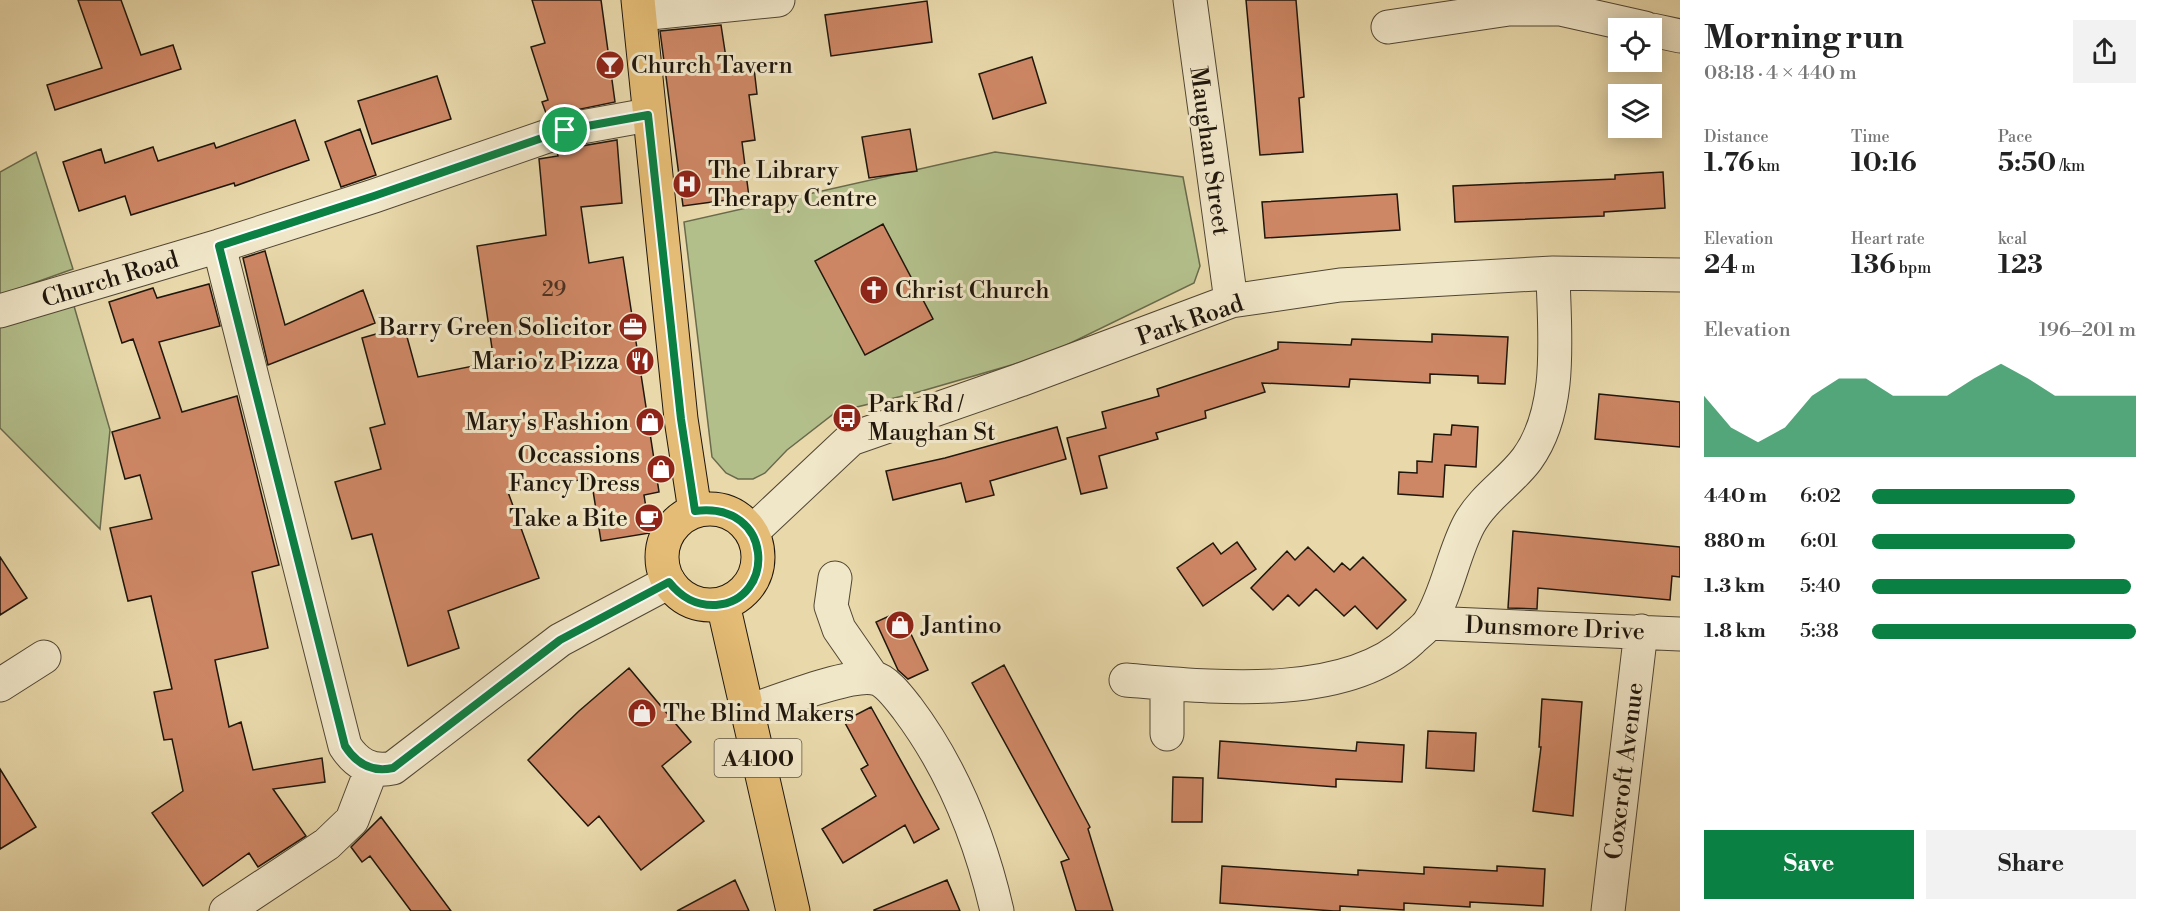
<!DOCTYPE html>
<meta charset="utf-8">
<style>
body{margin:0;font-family:"Libre Bodoni",serif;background:#f2f2f2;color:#222;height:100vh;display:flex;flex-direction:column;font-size:22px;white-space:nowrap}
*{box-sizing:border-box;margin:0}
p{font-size:20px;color:#767676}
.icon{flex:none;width:33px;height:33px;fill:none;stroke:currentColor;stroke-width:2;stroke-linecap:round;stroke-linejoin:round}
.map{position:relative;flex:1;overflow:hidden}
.drawer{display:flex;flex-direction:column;background:#fff;width:480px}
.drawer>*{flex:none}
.fabs{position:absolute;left:1608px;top:18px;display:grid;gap:12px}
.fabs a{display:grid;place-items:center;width:54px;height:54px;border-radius:0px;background:#fff;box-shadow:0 3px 15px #0003;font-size:30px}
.pin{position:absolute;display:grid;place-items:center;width:51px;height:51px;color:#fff;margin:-26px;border:3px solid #fff;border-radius:50%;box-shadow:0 2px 6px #0007}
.round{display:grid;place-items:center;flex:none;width:63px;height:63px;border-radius:0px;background:#f2f2f2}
.overview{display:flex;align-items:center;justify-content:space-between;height:102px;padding:0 24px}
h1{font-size:33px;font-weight:700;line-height:45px}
.figures{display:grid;grid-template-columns:repeat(3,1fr);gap:9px;height:102px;padding:6px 24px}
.figures div{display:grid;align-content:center}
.figures b{font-size:26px;font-weight:700}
.figures small{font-size:16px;font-weight:400}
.figures p{font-size:16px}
.chart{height:168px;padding:12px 24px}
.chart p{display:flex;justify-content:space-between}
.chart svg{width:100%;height:108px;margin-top:6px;fill:#0b8043;opacity:.7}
.button{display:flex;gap:12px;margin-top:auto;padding:12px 24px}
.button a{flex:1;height:69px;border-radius:0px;background:#0b8043;color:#fff;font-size:24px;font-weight:700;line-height:69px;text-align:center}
.button a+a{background:#f2f2f2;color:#222}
ul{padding:0 24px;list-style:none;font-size:20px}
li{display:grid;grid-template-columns:96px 72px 1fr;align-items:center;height:45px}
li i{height:15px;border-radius:8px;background:#0b8043}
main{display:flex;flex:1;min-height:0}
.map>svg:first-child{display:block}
</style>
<main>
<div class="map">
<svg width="1680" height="911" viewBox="0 0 1680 911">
<rect width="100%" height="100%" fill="#e8d8aa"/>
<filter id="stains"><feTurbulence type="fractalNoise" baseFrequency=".00333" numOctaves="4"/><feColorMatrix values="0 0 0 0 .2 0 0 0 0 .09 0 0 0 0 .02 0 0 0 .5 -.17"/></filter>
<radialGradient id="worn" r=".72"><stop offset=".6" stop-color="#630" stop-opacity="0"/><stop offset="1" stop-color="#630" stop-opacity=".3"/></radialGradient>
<!-- green -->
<path fill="#b3bf8b" stroke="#696a4c" stroke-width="1.5" d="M36,152L73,269L0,295V172Z
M995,152L1183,177L1200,266L1194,283L1046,355L915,393L836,412L787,450L765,473L753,479H738L726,473L712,457L684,222Z
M74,306L110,430L100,529L0,428V326Z"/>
<!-- building -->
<path fill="#ce8765" stroke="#1f160c" stroke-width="1.5" d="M78,0H121L141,55L173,45L181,69L55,110L47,85L102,68Z
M532,0H601L615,102L547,116L542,102L548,100L531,47L545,43Z
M1246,0H1296L1304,97L1299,98L1303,152L1260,155Z
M927,1L932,42L831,56L825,15Z
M721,25L728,71L754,68L757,94L749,95L755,140L742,142L749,197L683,206L660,31Z
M1032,57L1046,103L993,119L979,74Z
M437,76L451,119L372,144L358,101Z
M295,120L309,160L235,186L234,183L131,215L125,196L79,211L63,162L101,149L105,163L153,147L158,161L214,143L216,148Z
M360,129L376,175L341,187L325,142Z
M910,129L917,171L869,178L862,137Z
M617,140L622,203L581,207L589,263L623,257L659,492L644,495L650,533L601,541L591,478L508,492L539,578L448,611L459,648L408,666L372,534L352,539L335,482L381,469L370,428L385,424L362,338L404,326L418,377L494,362L477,246L546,235L539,159L558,156L557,152L570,148Z
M1663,172L1665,208L1604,212V216L1455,222L1453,186L1615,179V175Z
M1397,194L1400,230L1265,238L1262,202Z
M883,224L933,319L865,355L815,261Z
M265,251L285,325L363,290L375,323L268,365L243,258Z
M209,284L220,326L159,342L182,412L237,396L279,565L252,572L268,648L215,660L229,727L241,722L253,770L322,758L325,782L273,789L306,836L258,867L249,853L203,886L152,813L183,791L172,739L164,740L154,692L172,689L151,596L128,601L110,528L152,519L140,475L125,479L112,432L160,418L133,339L122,343L109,302L153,288L157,298Z
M1432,334L1508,337L1505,384L1478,383V376L1430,374V383L1350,379L1349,387L1262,383L1265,392L1205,411L1206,418L1156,433L1158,439L1099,456L1107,488L1081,494L1067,438L1106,428L1102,412L1159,396L1157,389L1278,349V342L1351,345L1352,339L1432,342Z
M1599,394L1680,402V447L1595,439Z
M1452,425L1478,427L1476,467L1445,465L1443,497L1398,494L1399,472L1417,473V461L1432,462L1434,434L1451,435Z
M1057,427L1066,459L990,481L994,495L966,502L961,483L893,500L886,471L945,458Z
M1513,531L1680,547V577L1672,576L1670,600L1538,588L1537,609L1508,608Z
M1237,542L1256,569L1203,606L1177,568L1213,543L1221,554Z
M1308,547L1334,572L1342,563L1350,570L1363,557L1406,600L1377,629L1355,606L1344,616L1316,589L1299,606L1288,595L1273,610L1251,588L1287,551L1295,560Z
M0,557L27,598L0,615Z
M900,611L928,670L908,679L898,670L876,622Z
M1004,665L1090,827L1088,829L1113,911H1076L1061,862L1069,859L972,683Z
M629,668L691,742L662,766L704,821L641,870L599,816L588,826L528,760L579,711Z
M1542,699L1582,702L1573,816L1533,811L1541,747H1539Z
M871,707L939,829L914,843L905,825L843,863L822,829L876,796L861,769L868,765L844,721Z
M1428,731L1476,733L1474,771L1426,768Z
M1220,741L1356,751L1357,742L1404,745L1402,782L1336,779V787L1218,778Z
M0,769L36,827L0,849Z
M1173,777L1203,778L1202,822H1172Z
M381,817L451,911H411L370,856L362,862L351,847Z
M1222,866L1358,875V870L1424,874V867L1497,871V866L1545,869L1543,906L1470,902V907L1404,903V910L1340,906V911H1334L1220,903Z
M735,880L749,911H677Z
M947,880L960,911H874V910Z"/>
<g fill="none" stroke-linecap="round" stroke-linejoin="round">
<!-- minor casing -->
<g stroke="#514634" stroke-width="35">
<path id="minor" d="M1190,0L1231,301
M640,14L778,0
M1388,27L1509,9H1560L1645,28
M1652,30L1680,36
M219,246L345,746C356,763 371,773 393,768L560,640L669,582
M0,311L219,246L374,196L565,130L648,115
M752,532L851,439L1020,380L1231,301L1340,285L1553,273L1680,275
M835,578L831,606L839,629L873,678
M1429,623L1680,634
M1126,680C1211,687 1345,702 1411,640C1417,634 1426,628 1430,621C1448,591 1453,554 1469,524C1483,498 1510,482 1527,459C1564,408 1554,332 1553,273
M1167,684V734
M0,685L44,657
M746,712C774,703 848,673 874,678C886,680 900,699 907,708C953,769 980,837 997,911
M226,911L327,844L352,820L372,768
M1608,911L1641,631"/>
</g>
<!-- major casing -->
<g stroke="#1f160c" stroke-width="35">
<path id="major" d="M638,0L681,419L695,511
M662 557a48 48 0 1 1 96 0a48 48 0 1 1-96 0Z
M723,604L793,911"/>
</g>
<!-- minor -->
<use href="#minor" stroke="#f0e6c8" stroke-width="33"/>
<!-- major -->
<use href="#major" stroke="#e4bc75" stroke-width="33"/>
</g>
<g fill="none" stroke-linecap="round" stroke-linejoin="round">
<!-- route casing -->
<g stroke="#fff" stroke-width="12">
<path id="route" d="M648,115L681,419L695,511C775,501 776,601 716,605C695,606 681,597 669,582L560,640L393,768C371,773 356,763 345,746L219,246L374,196L565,130Z"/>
</g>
<!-- route -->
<use href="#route" stroke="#0b8043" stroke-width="8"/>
</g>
<!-- icons -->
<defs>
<g id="bar-disc" transform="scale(1.5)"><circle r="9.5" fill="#8f2418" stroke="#f0e6c8"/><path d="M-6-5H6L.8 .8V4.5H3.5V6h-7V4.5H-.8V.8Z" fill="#fff"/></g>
<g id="hospital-disc" transform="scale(1.5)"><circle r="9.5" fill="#8f2418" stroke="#f0e6c8"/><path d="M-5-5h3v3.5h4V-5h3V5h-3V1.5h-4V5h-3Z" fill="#fff"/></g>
<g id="church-disc" transform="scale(1.5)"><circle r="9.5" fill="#8f2418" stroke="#f0e6c8"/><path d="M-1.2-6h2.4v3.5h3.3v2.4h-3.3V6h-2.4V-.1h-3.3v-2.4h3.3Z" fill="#fff"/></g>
<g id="office-disc" transform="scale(1.5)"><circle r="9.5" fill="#8f2418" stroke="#f0e6c8"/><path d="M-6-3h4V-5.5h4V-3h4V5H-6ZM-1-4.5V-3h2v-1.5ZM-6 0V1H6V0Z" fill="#fff"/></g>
<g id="restaurant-disc" transform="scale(1.5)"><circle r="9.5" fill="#8f2418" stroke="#f0e6c8"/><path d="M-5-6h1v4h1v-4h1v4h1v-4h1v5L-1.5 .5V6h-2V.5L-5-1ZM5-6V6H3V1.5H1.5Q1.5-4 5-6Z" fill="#fff"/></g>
<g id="bus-disc" transform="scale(1.5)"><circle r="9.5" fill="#8f2418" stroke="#f0e6c8"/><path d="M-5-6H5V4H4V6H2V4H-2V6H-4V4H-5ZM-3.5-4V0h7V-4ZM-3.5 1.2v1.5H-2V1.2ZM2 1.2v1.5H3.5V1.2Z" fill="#fff"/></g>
<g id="shop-disc" transform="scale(1.5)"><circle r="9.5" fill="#8f2418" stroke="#f0e6c8"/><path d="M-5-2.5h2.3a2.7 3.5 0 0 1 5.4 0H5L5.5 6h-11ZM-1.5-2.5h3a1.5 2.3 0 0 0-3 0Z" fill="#fff"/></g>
<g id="cafe-disc" transform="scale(1.5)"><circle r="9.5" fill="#8f2418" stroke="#f0e6c8"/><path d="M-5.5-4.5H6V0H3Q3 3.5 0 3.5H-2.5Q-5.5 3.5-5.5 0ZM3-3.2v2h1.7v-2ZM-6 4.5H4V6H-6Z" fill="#fff"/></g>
</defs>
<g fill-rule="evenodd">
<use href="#bar-disc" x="610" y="65"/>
<use href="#hospital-disc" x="687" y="184"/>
<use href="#church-disc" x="874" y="290"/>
<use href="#office-disc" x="633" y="327"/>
<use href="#restaurant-disc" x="640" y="361"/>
<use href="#bus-disc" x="847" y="418"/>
<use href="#shop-disc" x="650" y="422"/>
<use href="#shop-disc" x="661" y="469"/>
<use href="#cafe-disc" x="649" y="518"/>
<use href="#shop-disc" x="900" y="625"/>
<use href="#shop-disc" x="642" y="713"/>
</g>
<g text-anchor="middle" stroke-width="6" stroke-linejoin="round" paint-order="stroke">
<!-- number labels -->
<g font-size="21" fill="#4b3222">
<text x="554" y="296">29</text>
</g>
<!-- shield labels -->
<rect fill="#f0e6c8" stroke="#5e5444" stroke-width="1.5" x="714.5" y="739" width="87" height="38" rx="4.5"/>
<g font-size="22" font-weight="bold" fill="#1f160c">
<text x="758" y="766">A4100</text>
</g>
<!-- poi labels -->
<g font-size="24" fill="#1f160c" stroke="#f0e6c8" text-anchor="start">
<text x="631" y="73">Church Tavern</text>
<text x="708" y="178">The Library<tspan x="708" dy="28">Therapy Centre</tspan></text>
<text x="895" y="298">Christ Church</text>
<text x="612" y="335" text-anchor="end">Barry Green Solicitor</text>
<text x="619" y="369" text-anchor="end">Mario'z Pizza</text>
<text x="868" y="412">Park Rd /<tspan x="868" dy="28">Maughan St</tspan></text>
<text x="629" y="430" text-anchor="end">Mary's Fashion</text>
<text x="640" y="463" text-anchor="end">Occassions<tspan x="640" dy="28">Fancy Dress</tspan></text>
<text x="628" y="526" text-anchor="end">Take a Bite</text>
<text x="921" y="633">Jantino</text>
<text x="663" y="721">The Blind Makers</text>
</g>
<!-- street labels -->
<g font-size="24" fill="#1f160c" stroke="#f0e6c8">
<text transform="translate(1210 151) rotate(82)" y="8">Maughan Street</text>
<text transform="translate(110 279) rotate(-17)" y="8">Church Road</text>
<text transform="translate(1190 320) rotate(-19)" y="8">Park Road</text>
<text transform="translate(1555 628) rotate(2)" y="8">Dunsmore Drive</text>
<text transform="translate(1624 771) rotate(-83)" y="8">Coxcroft Avenue</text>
</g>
</g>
<rect width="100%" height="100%" filter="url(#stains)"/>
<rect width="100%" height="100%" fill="url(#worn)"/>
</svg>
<div class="fabs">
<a><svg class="icon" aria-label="locate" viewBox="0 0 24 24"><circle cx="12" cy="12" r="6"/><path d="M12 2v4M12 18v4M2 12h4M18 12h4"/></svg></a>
<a><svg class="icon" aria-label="layers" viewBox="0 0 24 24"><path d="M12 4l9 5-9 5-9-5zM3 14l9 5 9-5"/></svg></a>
</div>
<div class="pin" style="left:565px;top:130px;background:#1e9e55"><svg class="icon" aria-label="arrive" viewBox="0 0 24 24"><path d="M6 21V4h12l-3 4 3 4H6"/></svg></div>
</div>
<section class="drawer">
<div class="overview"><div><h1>Morning run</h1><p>08:18 · 4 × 440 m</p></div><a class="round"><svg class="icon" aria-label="share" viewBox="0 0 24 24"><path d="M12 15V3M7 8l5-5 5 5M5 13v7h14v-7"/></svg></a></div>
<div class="figures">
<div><p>Distance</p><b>1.76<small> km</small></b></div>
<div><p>Time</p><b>10:16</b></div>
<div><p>Pace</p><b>5:50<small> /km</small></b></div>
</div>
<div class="figures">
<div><p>Elevation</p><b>24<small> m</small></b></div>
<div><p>Heart rate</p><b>136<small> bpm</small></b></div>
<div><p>kcal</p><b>123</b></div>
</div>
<div class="chart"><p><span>Elevation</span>196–201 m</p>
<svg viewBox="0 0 160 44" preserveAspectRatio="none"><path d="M0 44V19L10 32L20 38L30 32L40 19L50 12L60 12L70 19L80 19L90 19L100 12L110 6L120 12L130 19L140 19L150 19L160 19V44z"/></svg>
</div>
<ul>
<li><b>440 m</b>6:02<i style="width:77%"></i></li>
<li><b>880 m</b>6:01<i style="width:77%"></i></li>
<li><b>1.3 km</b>5:40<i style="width:98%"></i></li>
<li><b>1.8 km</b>5:38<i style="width:100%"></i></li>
</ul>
<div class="button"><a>Save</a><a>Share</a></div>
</section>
</main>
